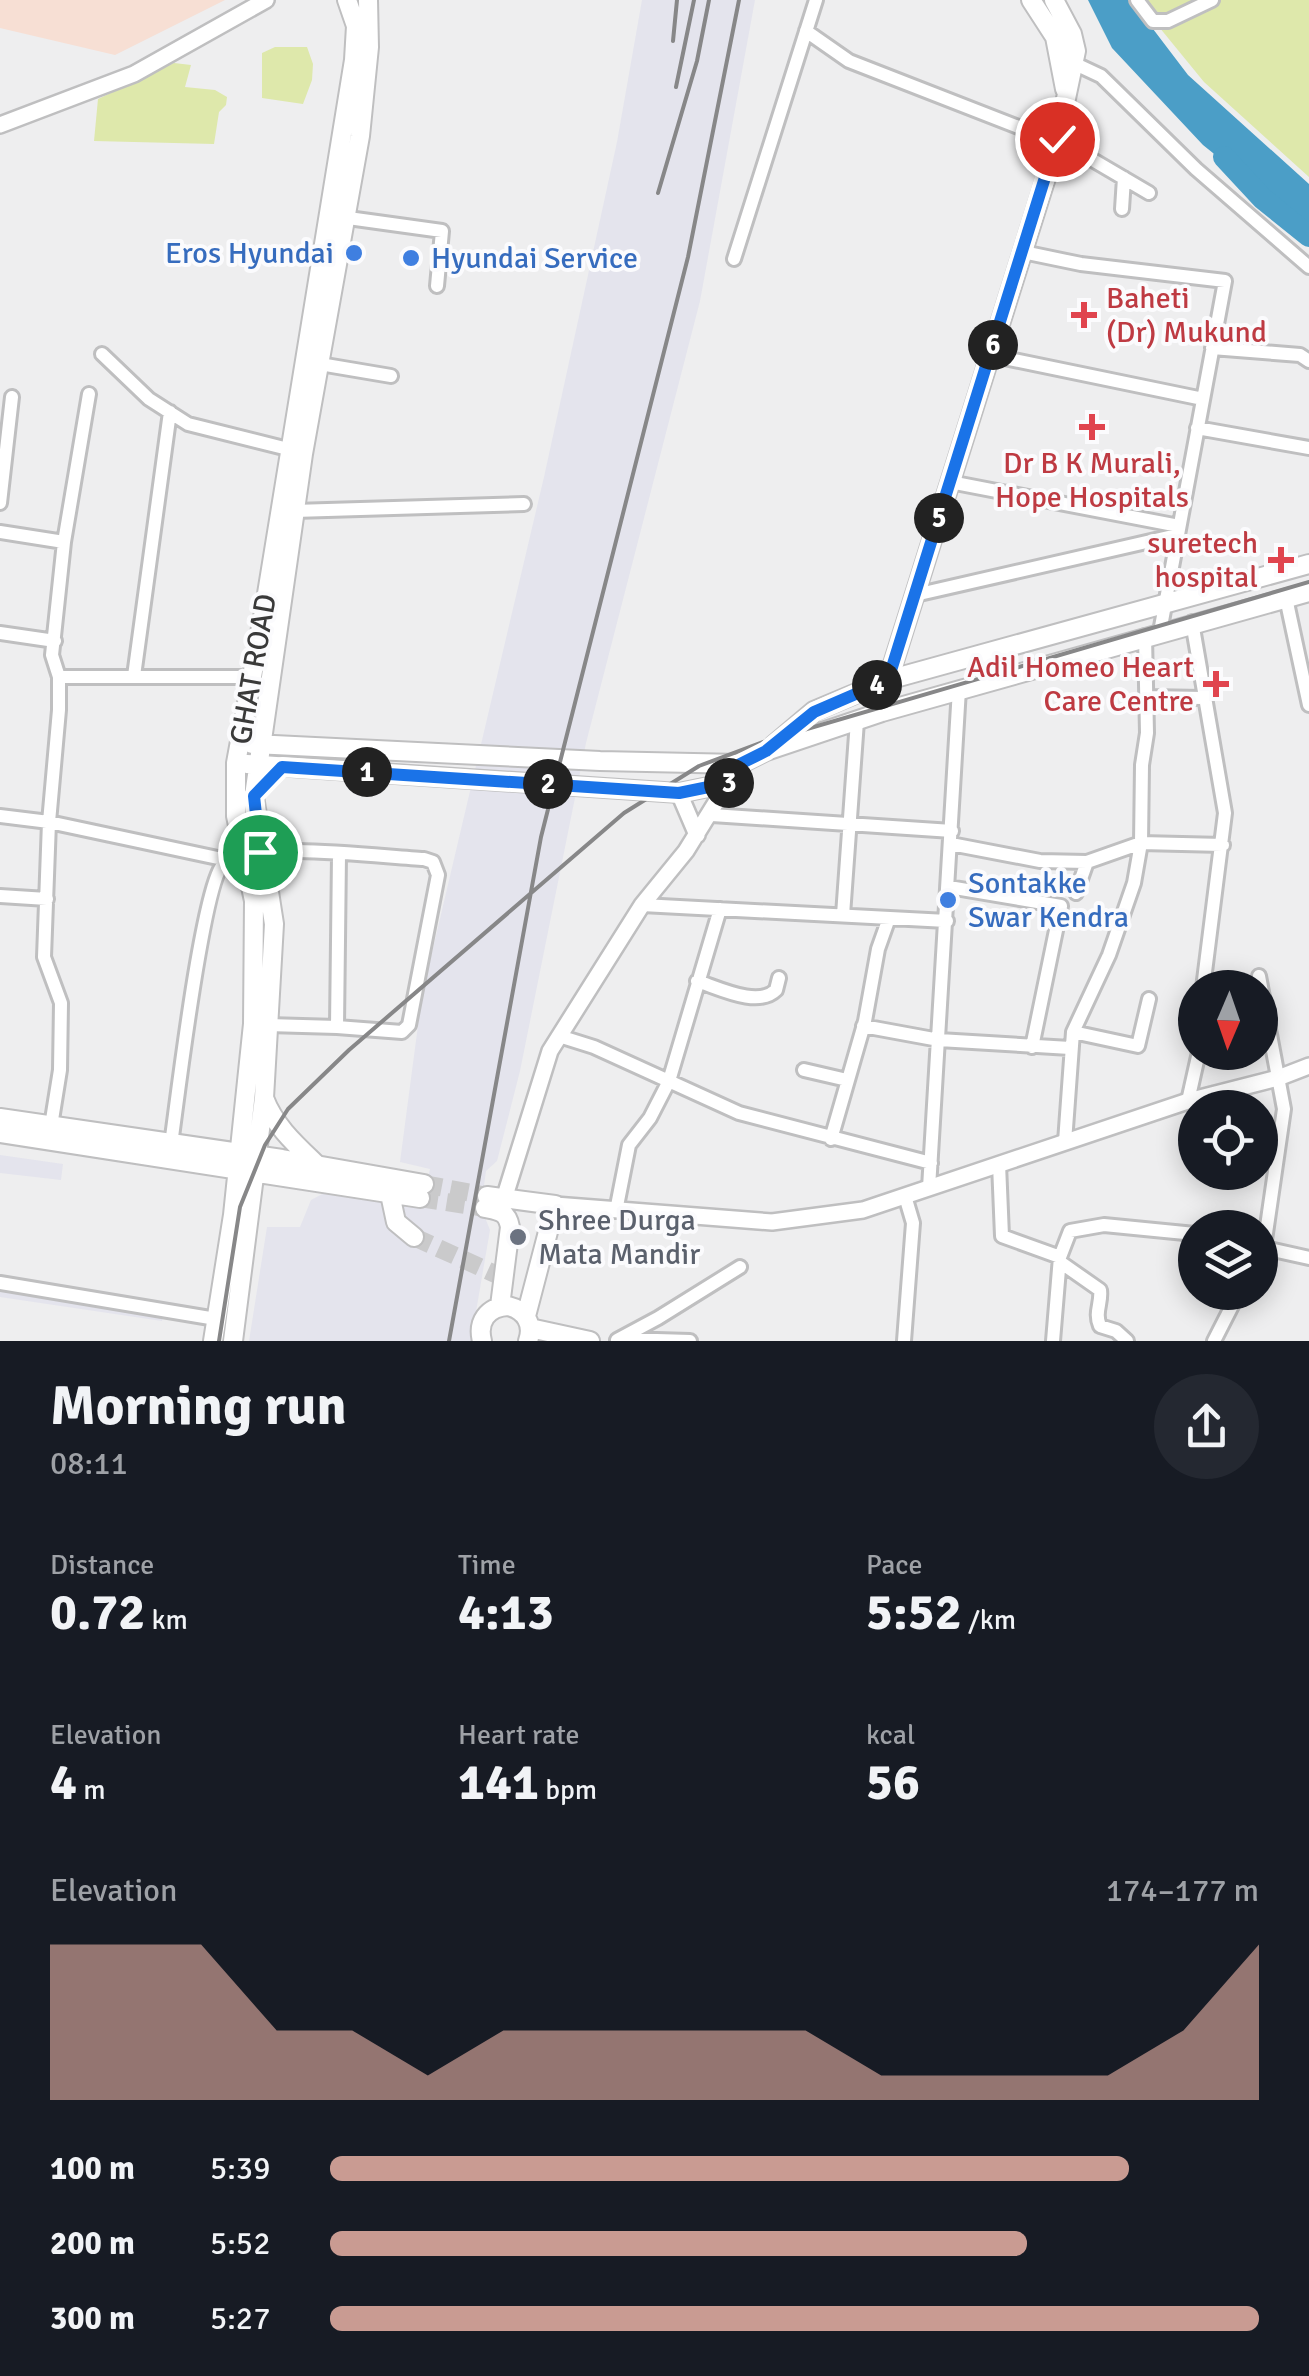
<!DOCTYPE html>
<meta charset="utf-8">
<style>
body{margin:0;font-family:Signika,sans-serif;background:#242831;color:#f1f3f6;height:100vh;display:flex;flex-direction:column;font-size:38px;white-space:nowrap}
*{box-sizing:border-box;margin:0}
p{font-size:32px;color:#9ea1a6}
.icon{flex:none;width:55px;height:55px;fill:none;stroke:currentColor;stroke-width:2;stroke-linecap:round;stroke-linejoin:round}
.map{position:relative;height:1341px;overflow:hidden}
.sheet{display:flex;flex-direction:column;background:#171b24;flex:1}
.sheet>*{flex:none}
.needle{width:65px;rotate:182deg}
.buttons{position:absolute;left:1178px;top:970px;display:grid;gap:20px}
.buttons a{display:grid;place-items:center;width:100px;height:100px;border-radius:50%;background:#171b24;box-shadow:0 5px 25px #0003;font-size:50px}
.pin{position:absolute;display:grid;place-items:center;width:85px;height:85px;color:#fff;margin:-42px;border:5px solid #fff;border-radius:50%;box-shadow:0 2px 10px #0007}
.km{position:absolute;width:50px;height:50px;margin:-25px;border-radius:50%;background:#222;color:#fff;font-size:28px;line-height:50px;text-align:center}
.round{display:grid;place-items:center;flex:none;width:105px;height:105px;border-radius:52px;background:#242831}
.head{display:flex;align-items:center;justify-content:space-between;height:170px;padding:0 50px}
h1{font-size:55px;font-weight:800;line-height:75px}
.metrics{display:grid;grid-template-columns:repeat(3,1fr);gap:15px;height:170px;padding:10px 50px}
.metrics div{display:grid;align-content:center}
.metrics b{font-size:50px;font-weight:800}
.metrics small{font-size:28px;font-weight:400}
.metrics p{font-size:28px}
.chart{height:280px;padding:20px 50px}
.chart p{display:flex;justify-content:space-between}
.chart svg{width:100%;height:180px;margin-top:10px;fill:#c99b92;opacity:.7}
ul{padding:0 50px;list-style:none;font-size:32px}
li{display:grid;grid-template-columns:160px 120px 1fr;align-items:center;height:75px}
li i{height:25px;border-radius:12px;background:#c99b92}
.map>svg:first-child{display:block}
</style>
<div class="map">
<svg width="1309" height="1341" viewBox="0 0 1309 1341">
<rect width="100%" height="100%" fill="#eeeeef"/>
<!-- built -->
<path fill="#e4e4ed" d="M642,0H755L700,301L586,743L520,1071L497,1161L486,1171L481,1207L490,1230L471,1341H249L267,1227H300L311,1200L328,1191L422,1198L430,1169L400,1162L422,995L544,477L617,142Z
M0,1155L63,1164L61,1180L0,1173Z
M0,1287L163,1314L162,1321L0,1297Z"/>
<!-- industrial -->
<path fill="#f7dfd4" d="M0,0H225L115,55L0,28Z"/>
<!-- green -->
<path fill="#dee8ab" d="M1137,0H1309V177L1204,82Z
M275,47H307L313,64L312,80L303,104L262,98V53Z
M174,63L191,65L185,87L215,90L227,97L226,105L219,112L214,144L94,141L98,99Z"/>
<!-- water -->
<path fill="#4b9ec7" d="M1088,0H1131L1188,75L1309,184V230L1203,145L1112,48Z"/>
<g fill="none" stroke-linecap="round" stroke-linejoin="round">
<!-- river -->
<path stroke="#4b9ec7" stroke-width="22" d="M1224,157L1263,199L1309,236"/>
<!-- secondary-tunnel -->
<path stroke="#cacacb" stroke-width="18" stroke-dasharray="18 9" stroke-linecap="butt" d="M424,1184L487,1196
M420,1198L485,1208
M414,1237L504,1278"/>
<!-- minor casing -->
<g stroke="#bfbfc0" stroke-width="18">
<path id="minor" d="M1137,0L1153,21H1168L1212,0
M806,31L849,61L1039,135L1056,146
M1069,61L1101,76L1196,169L1309,267
M1057,139L1149,193
M1122,209L1124,178
M341,217L442,231L437,286
M1023,252L1081,264L1225,281L1160,632
M734,259L816,0
M1212,348L1300,355L1309,361
M102,354L149,399L188,424L296,451
M990,355L1203,399
M314,363L391,376
M1197,428L1309,448
M950,482L1179,526
M0,503L12,397
M294,511L524,504
M0,532L64,542
M915,595L1177,535
M1286,598L1309,705
M1192,622L1225,813L1203,988
M0,633L55,641
M134,676L170,412
M59,677H251
M1146,697L1203,698
M712,815L952,831
M0,816L49,822L227,860
M951,844L1040,861L1087,862L1141,843L1142,765L1147,733L1145,636
M949,887L1061,906L1032,1047
M1076,893L1087,862
M0,896L47,899
M642,905L947,921
M843,915L857,721
M1259,976L1284,1109L1264,1247
M697,981C719,988 758,1008 776,990L779,978
M268,1025L337,1027
M863,1026L939,1040L1070,1048
M1073,1032L1138,1046L1149,999
M559,1036L594,1047L739,1113L931,1163
M804,1070L847,1080
M1188,1101L1199,1052
M51,1126L60,1070L61,1003L44,957L49,822L59,710V677L52,655L64,542L89,394
M831,1139L865,1021L878,949L889,918
M1065,1142L1073,1032L1109,955L1134,883L1141,843L1223,845
M171,1144C177,1104 203,875 226,861C258,841 382,857 424,859L433,862L438,875L409,1025L402,1032L337,1027L339,855
M999,1164L1002,1236L1060,1257
M929,1188L959,689
M616,1211L629,1145L650,1118L669,1081L720,909
M1260,1247L1309,1258
M1060,1262L1100,1290C1102,1303 1094,1312 1100,1326L1116,1331L1127,1341
M0,1283L216,1319
M623,1339L690,1341
M617,1340L658,1318L740,1267
M904,1341L913,1223L905,1196
M1053,1341L1060,1257L1070,1231L1104,1225L1195,1234
M1214,1341L1239,1292"/>
</g>
<!-- tertiary casing -->
<g stroke="#bfbfc0" stroke-width="20">
<path id="tertiary" d="M0,125L134,74L266,0
M679,793L697,835
M504,1199L550,1051L642,905L686,851L728,783
M555,1205L772,1222L863,1210L1188,1101L1278,1078L1309,1066"/>
</g>
<!-- secondary casing -->
<g stroke="#bfbfc0" stroke-width="22">
<path id="secondary" d="M1031,0L1055,37L1065,89
M882,712L888,680L1056,146L1076,51L1072,34L1054,0
M252,744L600,761L740,764
M774,745L814,711L888,680L1309,564
M247,764L679,793L728,783L740,764L766,751L882,712L1309,592
M264,1098C274,1125 295,1144 315,1163
M0,1118L282,1159L424,1184
M0,1133L420,1198
M390,1194L396,1222L414,1237
M487,1196L555,1205L526,1316
M485,1208C499,1211 507,1211 510,1227L500,1306
M530,1328L590,1341
M213,1341L233,1215L253,1024L254,901L236,816V763L265,606L354,60L356,26L347,0
M233,1341L264,1098L274,924L254,796L303,454L360,136L369,47L368,0
M482,1341C477,1322 487,1307 508,1306C525,1310 534,1324 528,1341"/>
</g>
<!-- minor -->
<use href="#minor" stroke="#fff" stroke-width="12"/>
<!-- tertiary -->
<use href="#tertiary" stroke="#fff" stroke-width="15"/>
<!-- secondary -->
<use href="#secondary" stroke="#fff" stroke-width="18"/>
<!-- rail -->
<path stroke="#878788" stroke-width="4" d="M673,41L677,0
M676,87L694,0
M658,193L697,61L709,0
M219,1341L240,1207L265,1145L288,1109L349,1050L624,813L699,766L766,741L1309,582
M449,1341L541,837L688,257L739,0"/>
</g>
<g fill="none" stroke-linecap="round" stroke-linejoin="round">
<!-- route casing -->
<g stroke="#fff" stroke-width="20">
<path id="route" d="M260,852L254,796L282,767L679,793L728,783L740,764L766,751L814,712L888,680L1057,139"/>
</g>
<!-- route -->
<use href="#route" stroke="#1a73e8" stroke-width="12"/>
</g>
<!-- markers -->
<g fill="#3f7fe0" stroke="#fbfbfd" stroke-width="4">
<circle cx="354" cy="253" r="10"/>
<circle cx="411" cy="258" r="10"/>
<circle cx="948" cy="900" r="10"/>
</g>
<g fill="#e0444e" stroke="#fbfbfd" stroke-width="4">
<path d="M1079 300h10v10h10v10h-10v10h-10v-10h-10v-10h10z"/>
<path d="M1087 412h10v10h10v10h-10v10h-10v-10h-10v-10h10z"/>
<path d="M1276 545h10v10h10v10h-10v10h-10v-10h-10v-10h10z"/>
<path d="M1211 669h10v10h10v10h-10v10h-10v-10h-10v-10h10z"/>
</g>
<circle fill="#6b7280" stroke="#fbfbfd" stroke-width="4" cx="518" cy="1237" r="10"/>
<g text-anchor="middle" stroke-width="8" stroke-linejoin="round" paint-order="stroke">
<!-- shop labels -->
<g font-size="30" fill="#366cbe" stroke="#fbfbfd" text-anchor="start">
<text x="334" y="263" text-anchor="end">Eros Hyundai</text>
<text x="431" y="268">Hyundai Service</text>
<text x="968" y="893">Sontakke<tspan x="968" dy="34">Swar Kendra</tspan></text>
</g>
<!-- health labels -->
<g font-size="30" fill="#be3a42" stroke="#fbfbfd" text-anchor="end">
<text x="1106" y="308" text-anchor="start">Baheti<tspan x="1106" dy="34">(Dr) Mukund</tspan></text>
<text x="1092" y="473" text-anchor="middle">Dr B K Murali,<tspan x="1092" dy="34">Hope Hospitals</tspan></text>
<text x="1258" y="553">suretech<tspan x="1258" dy="34">hospital</tspan></text>
<text x="1194" y="677">Adil Homeo Heart<tspan x="1194" dy="34">Care Centre</tspan></text>
</g>
<!-- street labels -->
<g font-size="30" fill="#393939" stroke="#fbfbfd">
<text transform="translate(253 669) rotate(-80)" y="10">GHAT ROAD</text>
</g>
<!-- worship labels -->
<g font-size="30" fill="#5b616d" stroke="#fbfbfd" text-anchor="start">
<text x="538" y="1230">Shree Durga<tspan x="538" dy="34">Mata Mandir</tspan></text>
</g>
</g>
</svg>
<div class="buttons">
<a><svg class="needle" viewBox="-14 -14 28 28"><path d="M0-13l5 13h-10z" fill="#e53935"/><path d="M0 13l5-13h-10z" fill="#9ea1a6"/></svg></a>
<a><svg class="icon" aria-label="locate" viewBox="0 0 24 24"><circle cx="12" cy="12" r="6"/><path d="M12 2v4M12 18v4M2 12h4M18 12h4"/></svg></a>
<a><svg class="icon" aria-label="layers" viewBox="0 0 24 24"><path d="M12 4l9 5-9 5-9-5zM3 14l9 5 9-5"/></svg></a>
</div>
<div class="pin" style="left:260px;top:852px;background:#1e9e55"><svg class="icon" aria-label="arrive" viewBox="0 0 24 24"><path d="M6 21V4h12l-3 4 3 4H6"/></svg></div>
<div class="pin" style="left:1057px;top:139px;background:#d93025"><svg class="icon" aria-label="check" viewBox="0 0 24 24"><path d="M5 12l5 5 9-10"/></svg></div>
<b class="km" style="left:367px;top:772px">1</b>
<b class="km" style="left:548px;top:784px">2</b>
<b class="km" style="left:729px;top:783px">3</b>
<b class="km" style="left:877px;top:685px">4</b>
<b class="km" style="left:939px;top:518px">5</b>
<b class="km" style="left:993px;top:345px">6</b>
</div>
<section class="sheet">
<div class="head"><div><h1>Morning run</h1><p>08:11</p></div><a class="round"><svg class="icon" aria-label="share" viewBox="0 0 24 24"><path d="M12 15V3M7 8l5-5 5 5M5 13v7h14v-7"/></svg></a></div>
<div class="metrics">
<div><p>Distance</p><b>0.72<small> km</small></b></div>
<div><p>Time</p><b>4:13</b></div>
<div><p>Pace</p><b>5:52<small> /km</small></b></div>
</div>
<div class="metrics">
<div><p>Elevation</p><b>4<small> m</small></b></div>
<div><p>Heart rate</p><b>141<small> bpm</small></b></div>
<div><p>kcal</p><b>56</b></div>
</div>
<div class="chart"><p><span>Elevation</span>174–177 m</p>
<svg viewBox="0 0 160 44" preserveAspectRatio="none"><path d="M0 44V6L10 6L20 6L30 27L40 27L50 38L60 27L70 27L80 27L90 27L100 27L110 38L120 38L130 38L140 38L150 27L160 6V44z"/></svg>
</div>
<ul>
<li><b>100 m</b>5:39<i style="width:86%"></i></li>
<li><b>200 m</b>5:52<i style="width:75%"></i></li>
<li><b>300 m</b>5:27<i style="width:100%"></i></li>
</ul>
</section>
